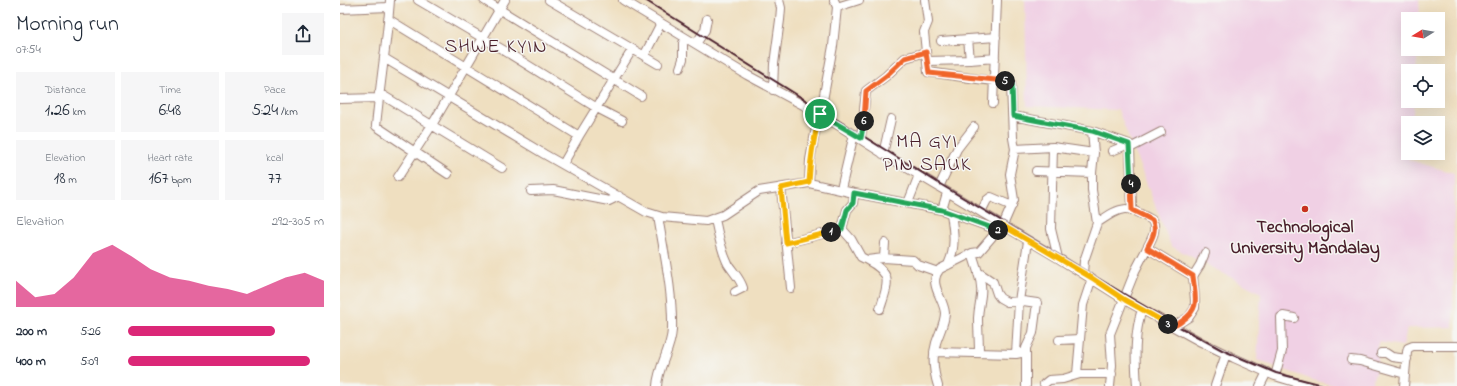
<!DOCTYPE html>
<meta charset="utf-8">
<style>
body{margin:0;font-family:"Indie Flower",sans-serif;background:#f6f6f7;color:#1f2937;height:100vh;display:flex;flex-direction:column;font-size:15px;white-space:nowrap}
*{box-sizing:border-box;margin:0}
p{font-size:13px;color:#747a83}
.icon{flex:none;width:22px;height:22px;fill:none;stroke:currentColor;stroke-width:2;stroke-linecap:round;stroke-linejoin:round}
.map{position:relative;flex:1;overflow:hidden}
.panel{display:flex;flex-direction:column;background:#fff;width:340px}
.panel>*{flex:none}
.needle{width:26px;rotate:259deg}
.buttons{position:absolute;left:1061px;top:12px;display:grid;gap:8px}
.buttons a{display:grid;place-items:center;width:44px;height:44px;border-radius:0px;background:#fff;box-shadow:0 4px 16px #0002;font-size:20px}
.pin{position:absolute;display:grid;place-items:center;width:34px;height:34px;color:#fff;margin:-17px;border:2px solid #fff;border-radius:50%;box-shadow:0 1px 4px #0007}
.km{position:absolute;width:20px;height:20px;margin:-10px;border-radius:50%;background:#222;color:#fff;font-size:11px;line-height:20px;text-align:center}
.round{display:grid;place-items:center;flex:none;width:42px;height:42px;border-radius:0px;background:#f6f6f7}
.head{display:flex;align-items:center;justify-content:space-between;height:68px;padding:0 16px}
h1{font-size:22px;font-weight:600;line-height:30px}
.metrics{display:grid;grid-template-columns:repeat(3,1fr);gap:6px;height:68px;padding:4px 16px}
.metrics div{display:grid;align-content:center;border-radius:0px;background:#f6f6f7;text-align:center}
.metrics b{font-size:17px;font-weight:600}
.metrics small{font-size:11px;font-weight:400}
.metrics p{font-size:11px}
.chart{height:112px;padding:8px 16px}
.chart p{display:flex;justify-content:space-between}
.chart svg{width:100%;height:72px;margin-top:4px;fill:#db2777;opacity:.7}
ul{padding:0 16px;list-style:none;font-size:13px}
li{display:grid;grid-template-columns:64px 48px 1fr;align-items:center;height:30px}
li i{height:10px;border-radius:5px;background:#db2777}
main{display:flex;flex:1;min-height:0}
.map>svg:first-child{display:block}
</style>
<main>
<section class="panel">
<div class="head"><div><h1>Morning run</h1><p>07:54</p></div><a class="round"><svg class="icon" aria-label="share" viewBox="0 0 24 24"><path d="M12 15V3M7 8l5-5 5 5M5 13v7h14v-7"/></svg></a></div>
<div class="metrics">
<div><p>Distance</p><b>1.26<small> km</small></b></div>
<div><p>Time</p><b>6:48</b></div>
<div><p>Pace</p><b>5:24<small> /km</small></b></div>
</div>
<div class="metrics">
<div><p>Elevation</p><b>18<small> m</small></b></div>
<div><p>Heart rate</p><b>167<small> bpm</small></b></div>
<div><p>kcal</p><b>77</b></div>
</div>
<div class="chart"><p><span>Elevation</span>292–305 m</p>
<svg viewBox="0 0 160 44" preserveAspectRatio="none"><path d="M0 44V28L10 38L20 36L30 26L40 11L50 6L60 13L70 21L80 26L90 28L100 31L110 33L120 36L130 31L140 26L150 23L160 28V44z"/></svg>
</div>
<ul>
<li><b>200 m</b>5:26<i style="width:75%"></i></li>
<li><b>400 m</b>5:09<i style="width:93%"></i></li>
</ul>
</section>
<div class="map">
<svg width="1117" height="386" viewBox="0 0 1117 386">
<rect width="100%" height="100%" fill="#f6f6f2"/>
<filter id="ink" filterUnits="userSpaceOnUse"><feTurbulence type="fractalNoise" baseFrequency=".025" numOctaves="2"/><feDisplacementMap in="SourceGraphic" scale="8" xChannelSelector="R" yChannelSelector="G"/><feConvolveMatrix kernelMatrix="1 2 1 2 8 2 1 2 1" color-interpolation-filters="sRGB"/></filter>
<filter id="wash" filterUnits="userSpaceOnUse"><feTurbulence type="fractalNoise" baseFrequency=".012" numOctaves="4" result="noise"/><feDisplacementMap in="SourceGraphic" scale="16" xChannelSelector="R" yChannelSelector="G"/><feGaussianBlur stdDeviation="0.9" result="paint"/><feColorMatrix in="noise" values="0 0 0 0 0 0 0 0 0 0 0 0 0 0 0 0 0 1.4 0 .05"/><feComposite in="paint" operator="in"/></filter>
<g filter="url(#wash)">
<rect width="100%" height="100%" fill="#efdfc0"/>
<!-- built -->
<path fill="#f0d0e4" d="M685,0H1079L1080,19H1068V49H1078L1076,71H1068V101H1074L1072,123H1068V153H1070L1069,160L1114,173L1113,327L1067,328L1063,346L1038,342V364L1031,386H997L973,380L917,360L921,293L831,246L778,110L687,106Z"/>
</g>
<g filter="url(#ink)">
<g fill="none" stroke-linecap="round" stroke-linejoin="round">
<!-- minor casing -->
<g stroke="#9c7f76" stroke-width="10">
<path id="minor" d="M50,0C47,42 40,84 36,126L108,174
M78,0L165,51L257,108L282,121
M144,0L301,96
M209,0L318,64
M283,0L407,75L480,114L547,156L718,258L785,300L861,342L894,358L935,376L968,386
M585,0L588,22L584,32L588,72L637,79L671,83L673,138L675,149L670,174L674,200L664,223L639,252L632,253L600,269C587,284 604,298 605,313C605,323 599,333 596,343C592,356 594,373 598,386
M497,7L519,0
M0,9L49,7
M48,19L239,136
M628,39L630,60
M601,41L656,37
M356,44L365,30L367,19
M304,56L321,23
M44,58L204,154L306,212L322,217L366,221L383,215L419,191L469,183L514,193L602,210L658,230
M587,61L630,60L655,58
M340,68L343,59V43L347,39
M433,90L434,64L440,20L441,8L439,0
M39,93L162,168
M0,99L38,98
M653,103L657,0
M673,116L752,131L789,144L790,148L821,132
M521,138L526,91L546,76L565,58L586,52
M713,147L711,229L718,258
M790,148L792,210
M675,149L713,147L754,153
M772,151L789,144
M543,154L551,119
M223,164L239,136L292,50
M696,171L752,173
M58,177L92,125L165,0
M469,183L470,160L475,133L481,111L493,46L497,7L494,0
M599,187L617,149L634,127
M441,188L451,288
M501,189L514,134
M191,191L213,190L269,201L279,196
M568,203L579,175
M602,210L607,193
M641,212L647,200L651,197L672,206
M375,219C378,234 381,250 388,264C393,272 400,278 403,288L395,292
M757,223C784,205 785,205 812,220C818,230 811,240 807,248
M502,229L511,239L521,257L527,260L544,258L573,260L578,265L598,272
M446,243L502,229L507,210L513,203L514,193
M632,253L638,272L653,282L657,294L660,298L667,302L683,301L697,303L693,333L686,348V386
M544,258L545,243
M527,260C554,274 548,284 540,309
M608,265C616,248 614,232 611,214
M638,273C645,293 639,299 638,318C638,330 639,341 639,353
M743,273L744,261L757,223L752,190V173L754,153L752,131
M831,326L836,325L849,317L855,308V300L853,276L860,265L865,253
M719,340L740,339
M594,352L676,354L681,353
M1041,353H1046L1052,357L1067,359
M676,354L679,301L688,241
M1011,360L1020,361L1065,374
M737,374L743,305L752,278
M935,376L942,351L941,317L943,316L954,318
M704,384L709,380L723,379L740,374H772
M317,386C318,366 331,350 332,330C333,291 324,254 318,216
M770,386L772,365L770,334L795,271L807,248L853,276
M797,386C795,359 794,334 802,309
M875,386L886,354
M920,386L927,372
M1064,386L1067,352L1068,348L1073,346H1117"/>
</g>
<!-- minor -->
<use href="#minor" stroke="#fff" stroke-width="8"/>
<!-- rail -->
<path stroke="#4a1f2b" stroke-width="2" d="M305,0L600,184L836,325L882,350L936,373L987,386"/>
</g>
</g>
<g fill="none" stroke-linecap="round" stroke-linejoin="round" filter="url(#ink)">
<!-- split-1 casing -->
<g stroke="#fff" stroke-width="8">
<path id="split-1" d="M480,114C474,137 470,159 469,182L441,188L446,243L491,232"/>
</g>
<!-- split-2 casing -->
<g stroke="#fff" stroke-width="8">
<path id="split-2" d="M491,232L502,229L507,210L513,203L514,193L602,210L658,230"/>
</g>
<!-- split-3 casing -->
<g stroke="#fff" stroke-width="8">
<path id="split-3" d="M658,230L662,225L752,278L785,300L828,324"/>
</g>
<!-- split-4 casing -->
<g stroke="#fff" stroke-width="8">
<path id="split-4" d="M791,184L792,210L812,220C818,230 811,240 807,248L853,276C855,297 861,308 842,321C837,325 834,327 828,324"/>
</g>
<!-- split-5 casing -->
<g stroke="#fff" stroke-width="8">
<path id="split-5" d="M665,81L671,83L672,84L673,116L752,131L789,144L791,184"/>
</g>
<!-- split-6 casing -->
<g stroke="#fff" stroke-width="8">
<path id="split-6" d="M524,121L526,91L546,76L565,58L586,52L589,73L665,81"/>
</g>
<!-- split-7 casing -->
<g stroke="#fff" stroke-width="8">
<path id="split-7" d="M480,114L521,138L524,121"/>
</g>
<!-- split-1 -->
<use href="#split-1" stroke="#f5b400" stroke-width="5"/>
<!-- split-2 -->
<use href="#split-2" stroke="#22a559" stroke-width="5"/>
<!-- split-3 -->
<use href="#split-3" stroke="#f5b400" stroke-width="5"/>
<!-- split-4 -->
<use href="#split-4" stroke="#f0652b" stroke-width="5"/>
<!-- split-5 -->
<use href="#split-5" stroke="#22a559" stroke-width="5"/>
<!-- split-6 -->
<use href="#split-6" stroke="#f0652b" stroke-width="5"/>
<!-- split-7 -->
<use href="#split-7" stroke="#22a559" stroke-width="5"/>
</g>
<!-- markers -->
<circle fill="#c8321e" stroke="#f6f6f2" stroke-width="1.5" cx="965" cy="209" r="4"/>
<g text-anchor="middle" stroke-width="3" stroke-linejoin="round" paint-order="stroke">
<!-- poi labels -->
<g font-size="18" font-weight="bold" fill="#4a1f2b" stroke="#f6f6f2">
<text x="965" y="232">Technological<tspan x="965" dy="21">University Mandalay</tspan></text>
</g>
<!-- quarter labels -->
<g font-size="20" letter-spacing="1" fill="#4a1f2b" stroke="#f6f6f2">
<text x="156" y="52">SHWE KYIN</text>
<text x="587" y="147">MA GYI<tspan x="587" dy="23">PIN SAUK</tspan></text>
</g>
</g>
</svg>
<div class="buttons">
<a><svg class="needle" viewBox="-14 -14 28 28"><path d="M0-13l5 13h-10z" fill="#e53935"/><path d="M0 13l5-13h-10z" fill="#747a83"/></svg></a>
<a><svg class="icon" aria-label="locate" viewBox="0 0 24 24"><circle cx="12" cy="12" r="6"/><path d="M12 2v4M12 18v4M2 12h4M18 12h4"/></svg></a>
<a><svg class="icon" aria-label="layers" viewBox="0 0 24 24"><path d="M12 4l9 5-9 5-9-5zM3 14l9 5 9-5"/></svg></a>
</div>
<div class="pin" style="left:480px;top:114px;background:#1e9e55"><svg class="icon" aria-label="arrive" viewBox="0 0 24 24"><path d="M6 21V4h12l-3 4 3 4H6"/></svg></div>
<b class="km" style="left:491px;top:232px">1</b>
<b class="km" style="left:658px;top:230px">2</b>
<b class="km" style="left:828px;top:324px">3</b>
<b class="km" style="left:791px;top:184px">4</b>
<b class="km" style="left:665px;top:81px">5</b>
<b class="km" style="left:524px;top:121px">6</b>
</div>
</main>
